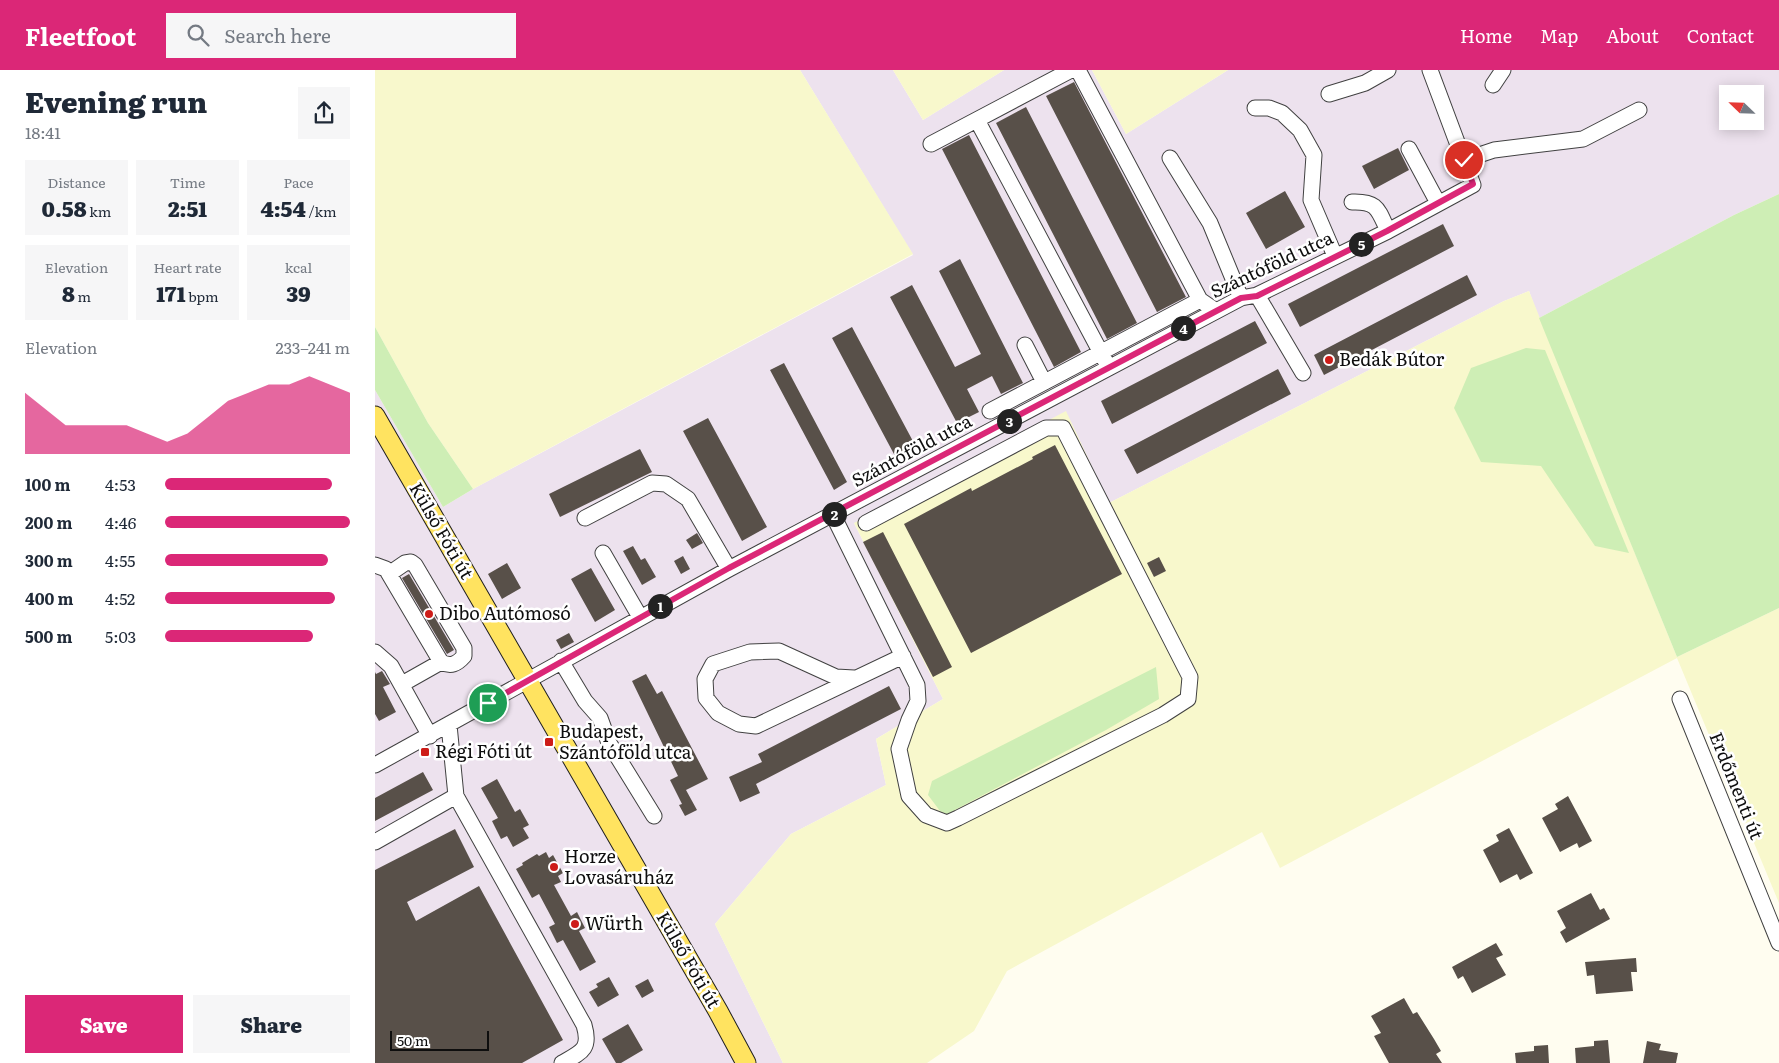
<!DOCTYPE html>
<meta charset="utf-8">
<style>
body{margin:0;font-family:Literata,serif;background:#f6f6f7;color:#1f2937;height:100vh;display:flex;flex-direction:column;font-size:19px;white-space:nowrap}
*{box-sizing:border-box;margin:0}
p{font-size:16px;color:#747a83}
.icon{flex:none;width:28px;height:28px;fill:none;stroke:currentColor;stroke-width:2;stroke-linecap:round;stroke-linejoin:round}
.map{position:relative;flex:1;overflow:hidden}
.sheet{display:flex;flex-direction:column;background:#fff;width:375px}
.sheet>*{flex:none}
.needle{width:32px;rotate:293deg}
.controls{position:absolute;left:1344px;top:15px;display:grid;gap:10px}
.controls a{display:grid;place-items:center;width:45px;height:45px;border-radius:0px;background:#fff;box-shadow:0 2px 12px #0003;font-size:25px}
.scale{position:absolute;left:15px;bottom:12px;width:99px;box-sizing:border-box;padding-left:5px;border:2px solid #0e0e0e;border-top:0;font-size:14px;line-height:18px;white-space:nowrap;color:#0e0e0e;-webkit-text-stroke:4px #fff;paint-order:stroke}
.pin{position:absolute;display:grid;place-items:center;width:42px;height:42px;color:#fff;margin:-21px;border:2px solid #fff;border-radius:50%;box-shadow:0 1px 5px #0007}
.km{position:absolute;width:25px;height:25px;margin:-12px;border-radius:50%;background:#222;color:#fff;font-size:14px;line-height:25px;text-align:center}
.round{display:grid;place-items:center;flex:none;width:52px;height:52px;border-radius:0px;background:#f6f6f7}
.overview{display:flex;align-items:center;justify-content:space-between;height:85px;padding:0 25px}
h1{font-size:28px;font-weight:800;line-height:38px}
.figures{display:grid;grid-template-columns:repeat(3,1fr);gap:8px;height:85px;padding:5px 25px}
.figures div{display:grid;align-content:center;border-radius:0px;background:#f6f6f7;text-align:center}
.figures b{font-size:21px;font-weight:800}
.figures small{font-size:14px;font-weight:400}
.figures p{font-size:14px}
.chart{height:140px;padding:10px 25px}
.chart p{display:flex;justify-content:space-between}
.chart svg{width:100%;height:90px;margin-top:5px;fill:#db2777;opacity:.7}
.cta{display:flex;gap:10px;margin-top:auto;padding:10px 25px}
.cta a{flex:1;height:58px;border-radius:0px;background:#db2777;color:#fff;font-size:20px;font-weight:800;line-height:58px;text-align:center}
.cta a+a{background:#f6f6f7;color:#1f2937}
ul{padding:0 25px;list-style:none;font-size:16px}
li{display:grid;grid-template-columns:80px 60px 1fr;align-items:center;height:38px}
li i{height:12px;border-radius:6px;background:#db2777}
header{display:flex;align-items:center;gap:30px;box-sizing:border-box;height:70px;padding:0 25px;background:#db2777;color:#fff}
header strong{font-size:24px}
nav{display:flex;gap:28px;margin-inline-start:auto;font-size:18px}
.search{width:350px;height:45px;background:#f6f6f7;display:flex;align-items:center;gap:12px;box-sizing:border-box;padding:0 18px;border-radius:0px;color:#747a83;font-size:19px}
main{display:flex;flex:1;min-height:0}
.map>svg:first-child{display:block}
</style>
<header>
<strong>Fleetfoot</strong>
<div class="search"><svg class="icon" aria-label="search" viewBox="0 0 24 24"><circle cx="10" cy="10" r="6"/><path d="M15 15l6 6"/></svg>Search here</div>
<nav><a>Home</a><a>Map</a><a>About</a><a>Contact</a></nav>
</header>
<main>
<section class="sheet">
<div class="overview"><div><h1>Evening run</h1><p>18:41</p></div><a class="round"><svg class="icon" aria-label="share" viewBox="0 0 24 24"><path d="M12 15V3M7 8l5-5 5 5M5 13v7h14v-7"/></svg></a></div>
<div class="figures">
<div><p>Distance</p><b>0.58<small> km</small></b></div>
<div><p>Time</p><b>2:51</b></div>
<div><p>Pace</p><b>4:54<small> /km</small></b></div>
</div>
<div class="figures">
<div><p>Elevation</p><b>8<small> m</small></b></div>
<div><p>Heart rate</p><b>171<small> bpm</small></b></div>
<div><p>kcal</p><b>39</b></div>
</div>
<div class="chart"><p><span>Elevation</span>233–241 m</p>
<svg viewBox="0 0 160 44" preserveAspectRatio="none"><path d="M0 44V14L10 22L20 30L30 30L40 30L50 30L60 34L70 38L80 34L90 26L100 18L110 14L120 10L130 10L140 6L150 10L160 14V44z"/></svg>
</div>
<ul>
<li><b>100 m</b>4:53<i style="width:90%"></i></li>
<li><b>200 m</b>4:46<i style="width:100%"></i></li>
<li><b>300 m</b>4:55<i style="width:88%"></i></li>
<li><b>400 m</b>4:52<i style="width:92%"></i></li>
<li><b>500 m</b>5:03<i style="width:80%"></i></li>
</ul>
<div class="cta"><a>Save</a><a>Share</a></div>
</section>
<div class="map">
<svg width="1404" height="993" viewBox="0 0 1404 993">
<rect width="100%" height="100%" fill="#fffdf0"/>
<!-- industrial -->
<path fill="#ede2ee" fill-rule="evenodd" d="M425,0H518L548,50L629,0H717L751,64L853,0H1404V124L1359,145L1164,248L1154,221L1129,231L734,433L479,453L568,629L501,669L511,715L416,764L340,854L408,993H0V320L68,437L98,419L538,185ZM1352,24H1380V51H1352Z"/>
<!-- farmland -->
<path fill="#f8f8cc" d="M0,0H425L538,184L98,419L53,353L0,257Z
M518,0H629L548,50Z
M717,0H853L751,64Z
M1154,221L1302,587L1404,538V833L1302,588L905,798L887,762L632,901L599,961L552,993H408L340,854L416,764L511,715L501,669L568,629L479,453L691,341L734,433L1129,231Z"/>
<!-- green -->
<path fill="#ceeeb5" d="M1404,124V538L1302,587L1164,248L1359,145Z
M0,257L53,353L98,419L68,437L0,320Z
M1151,278L1170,280L1254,483L1220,476L1166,396L1106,392L1079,338L1096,298Z
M781,597L784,629L731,660L572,744L565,741L553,725L557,711Z"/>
<!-- building -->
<path fill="#585049" d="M699,12L811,227L782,242L671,26Z
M651,37L762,253L732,269L621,53Z
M594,65L706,282L679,297L567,79Z
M1023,78L1034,100L999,119L987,96Z
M910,121L930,157L891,179L871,143Z
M1068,154L1079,176L925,257L913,234Z
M585,189L648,313L626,324L617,306L592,319L604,342L582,353L515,227L537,215L580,297L606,284L564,201Z
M1092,205L1102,225L949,305L939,285Z
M880,251L892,273L737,354L726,331Z
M477,257L540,375L520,386L457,268Z
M409,293L472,412L459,420L395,300Z
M903,299L916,324L762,404L749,380Z
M333,348L392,457L367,471L308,361Z
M680,375L747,504L596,583L529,454L596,418L597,421L658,389L657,387Z
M265,379L277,402L185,447L174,424Z
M508,462L577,597L558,607L488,472Z
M322,463L328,473L317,479L311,470Z
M258,476L266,490L270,488L281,507L267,515L248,481Z
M308,486L315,499L306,504L299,491Z
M784,487L791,501L779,507L772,493Z
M132,493L146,518L127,529L113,504Z
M216,498L240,540L220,552L196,509Z
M34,504L79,580L72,584L27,508Z
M194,563L199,572L186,579L181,570Z
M7,601L15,614L8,617L21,642L4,651L0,644V602L1,604Z
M271,604L282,624L287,621L333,709L311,720L322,740L310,746L304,735L307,734L295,710L303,706L257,611Z
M514,616L526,639L381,714L385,723L365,732L354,707L387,692L383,684Z
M48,702L58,720L0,751V728Z
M122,709L140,742L145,739L154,755L148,758L154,768L138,777L132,766L126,769L117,751L123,748L106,718Z
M1193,726L1217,771L1204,778L1202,773L1185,782L1167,748L1183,739L1180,734Z
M1134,758L1158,803L1145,810L1142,804L1125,813L1108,780L1124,771L1121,765Z
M80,759L99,797L32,832L41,851L104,816L188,970L147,993H0V800Z
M171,782L174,788L178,785L188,803L183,806L186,812L179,815L196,846L202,842L210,858L204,861L221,892L205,901L188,870L182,873L174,857L180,854L164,824L157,828L141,799L148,795L147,793L162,784L164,786Z
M1216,823L1225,840L1229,838L1235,849L1191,873L1185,862L1191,858L1182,841Z
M1121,873L1128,885L1121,888L1131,905L1097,923L1088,906L1083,909L1077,897Z
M1261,888L1262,902H1256L1258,921L1221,924L1219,905L1212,906L1210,892Z
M234,907L244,925L223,937L214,922L223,917L221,914Z
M273,909L279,921L267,928L260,916Z
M1029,928L1038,944L1042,942L1059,969L1066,981L1061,984L1067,993H1014L999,966L1006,963L996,946Z
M253,954L268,980L246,993H241L227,969Z
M1233,970L1235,993H1201L1200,978L1219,976V971Z
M1272,971L1286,974L1284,980L1303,983L1301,993H1268Z
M1173,975L1174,993H1141L1140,983L1159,981V976Z"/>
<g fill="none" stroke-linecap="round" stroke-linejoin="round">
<!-- minor casing -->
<g stroke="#414141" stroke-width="17">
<path id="minor" d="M703,0L825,230L841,241
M1118,15L1128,0
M954,24L990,13L1013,0
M880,38H894L907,43L925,60L939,85L936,130L960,186
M602,50L734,298
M556,74L696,0
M1034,79L1063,133
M795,88L835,153L866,228
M1089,90L1119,80L1208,69L1264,40
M977,132C1003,131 1003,140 1013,161
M882,225L928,303
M650,275L669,312
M615,341L825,230
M458,445L542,615L543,631L534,650L524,679L534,726L551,745L572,753L583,748L788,645L813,629L815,607L688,358H671L491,453
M210,448L277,413L291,414L313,429L354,499
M228,483L265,547
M36,492L40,495L89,578V586C82,594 76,597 66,592L14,504L30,493Z
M0,495L11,499L14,504
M0,582L16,596L55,666
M186,591L210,631L225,648L234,673L279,746
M479,608L461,607L404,581L375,582L338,594L330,609L331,628L343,643L364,654L381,656L528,586
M27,614L66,592
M1305,629L1404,873
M74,655L81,726L209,955C216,979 207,982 187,993
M0,695L354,499L866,228L882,225L1013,161L1098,115L1055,0
M0,772L81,726"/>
</g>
<!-- major casing -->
<g stroke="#1f1f1f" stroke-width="21">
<path id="major" d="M0,346L343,941L371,993"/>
</g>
<!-- minor -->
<use href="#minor" stroke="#fff" stroke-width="15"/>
<!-- major -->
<use href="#major" stroke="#ffe360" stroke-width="19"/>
</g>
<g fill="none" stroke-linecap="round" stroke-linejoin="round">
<!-- route casing -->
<g stroke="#fff" stroke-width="10">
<path id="route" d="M113,633L354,498L866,228L882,226L1012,161L1098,114L1089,90"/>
</g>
<!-- route -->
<use href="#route" stroke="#db2777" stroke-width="6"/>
</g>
<!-- markers -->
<g fill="#cd1c18" stroke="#fff" stroke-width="2">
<circle cx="954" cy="290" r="5"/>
<circle cx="54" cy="544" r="5"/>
<rect x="169" y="667" width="10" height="10" rx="2.5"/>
<rect x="45" y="677" width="10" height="10" rx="2.5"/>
<circle cx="179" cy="797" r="5"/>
<circle cx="200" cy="854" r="5"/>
</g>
<g text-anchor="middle" stroke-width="5" stroke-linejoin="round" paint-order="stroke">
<!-- street labels -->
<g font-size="18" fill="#0e0e0e" stroke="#fff">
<text transform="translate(897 195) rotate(-25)" y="6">Szántóföld utca</text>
<text transform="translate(537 381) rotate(-28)" y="6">Szántóföld utca</text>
<text transform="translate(66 461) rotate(60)" y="6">Külső Fóti út</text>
<text transform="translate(1361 716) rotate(68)" y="6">Erdőmenti út</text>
<text transform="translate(313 890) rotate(60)" y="6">Külső Fóti út</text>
</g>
<!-- poi labels -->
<g font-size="18" fill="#0e0e0e" stroke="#fff" text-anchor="start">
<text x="964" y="296">Bedák Bútor</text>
<text x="64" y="550">Dibo Autómosó</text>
<text x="184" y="668">Budapest,<tspan x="184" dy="21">Szántóföld utca</tspan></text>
<text x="60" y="688">Régi Fóti út</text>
<text x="189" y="793">Horze<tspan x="189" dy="21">Lovasáruház</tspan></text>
<text x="210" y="860">Würth</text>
</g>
</g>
</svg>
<div class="controls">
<a><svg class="needle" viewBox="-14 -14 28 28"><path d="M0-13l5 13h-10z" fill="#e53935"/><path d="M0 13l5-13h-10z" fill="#747a83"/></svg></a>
</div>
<div class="scale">50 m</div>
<div class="pin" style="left:113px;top:633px;background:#1e9e55"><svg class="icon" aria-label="arrive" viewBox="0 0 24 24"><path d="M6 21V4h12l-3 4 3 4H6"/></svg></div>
<div class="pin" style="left:1089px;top:90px;background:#d93025"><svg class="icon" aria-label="check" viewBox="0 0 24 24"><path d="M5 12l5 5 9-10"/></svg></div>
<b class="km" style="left:285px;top:536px">1</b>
<b class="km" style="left:459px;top:444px">2</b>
<b class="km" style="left:634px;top:351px">3</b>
<b class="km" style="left:808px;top:258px">4</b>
<b class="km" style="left:986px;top:174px">5</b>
</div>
</main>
